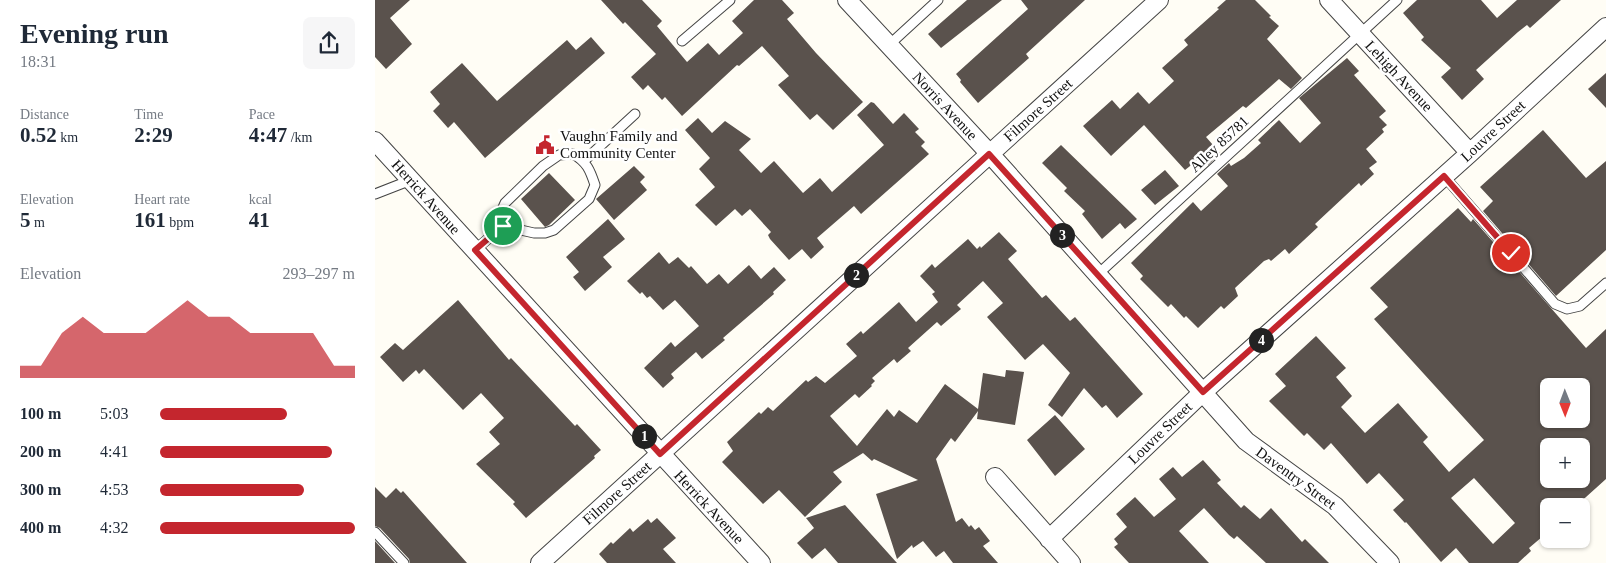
<!DOCTYPE html>
<meta charset="utf-8">
<style>
body{margin:0;font-family:Georgia,serif;background:#f6f6f7;color:#1f2937;height:100vh;display:flex;flex-direction:column;font-size:19px;white-space:nowrap}
*{box-sizing:border-box;margin:0}
p{font-size:16px;color:#747a83}
.icon{flex:none;width:28px;height:28px;fill:none;stroke:currentColor;stroke-width:2;stroke-linecap:round;stroke-linejoin:round}
.map{position:relative;flex:1;overflow:hidden}
.sheet{display:flex;flex-direction:column;background:#fff;width:375px}
.sheet>*{flex:none}
.needle{width:32px;rotate:179deg}
.buttons{position:absolute;left:1165px;top:378px;display:grid;gap:10px}
.buttons a{display:grid;place-items:center;width:50px;height:50px;border-radius:8px;background:#fff;box-shadow:0 1px 4px #0004;font-size:25px}
.pin{position:absolute;display:grid;place-items:center;width:42px;height:42px;color:#fff;margin:-21px;border:2px solid #fff;border-radius:50%;box-shadow:0 1px 5px #0007}
.km{position:absolute;width:25px;height:25px;margin:-12px;border-radius:50%;background:#222;color:#fff;font-size:14px;line-height:25px;text-align:center}
.round{display:grid;place-items:center;flex:none;width:52px;height:52px;border-radius:8px;background:#f6f6f7}
.headline{display:flex;align-items:center;justify-content:space-between;height:85px;padding:0 20px}
h1{font-size:28px;font-weight:600;line-height:38px}
.stats{display:grid;grid-template-columns:repeat(3,1fr);gap:8px;height:85px;padding:5px 20px}
.stats div{display:grid;align-content:center}
.stats b{font-size:21px;font-weight:600}
.stats small{font-size:14px;font-weight:400}
.stats p{font-size:14px}
.chart{height:140px;padding:10px 20px}
.chart p{display:flex;justify-content:space-between}
.chart svg{width:100%;height:90px;margin-top:5px;fill:#c4262e;opacity:.7}
ul{padding:0 20px;list-style:none;font-size:16px}
li{display:grid;grid-template-columns:80px 60px 1fr;align-items:center;height:38px}
li i{height:12px;border-radius:6px;background:#c4262e}
main{display:flex;flex:1;min-height:0}
.map>svg:first-child{display:block}
</style>
<main>
<section class="sheet">
<div class="headline"><div><h1>Evening run</h1><p>18:31</p></div><a class="round"><svg class="icon" aria-label="share" viewBox="0 0 24 24"><path d="M12 15V3M7 8l5-5 5 5M5 13v7h14v-7"/></svg></a></div>
<div class="stats">
<div><p>Distance</p><b>0.52<small> km</small></b></div>
<div><p>Time</p><b>2:29</b></div>
<div><p>Pace</p><b>4:47<small> /km</small></b></div>
</div>
<div class="stats">
<div><p>Elevation</p><b>5<small> m</small></b></div>
<div><p>Heart rate</p><b>161<small> bpm</small></b></div>
<div><p>kcal</p><b>41</b></div>
</div>
<div class="chart"><p><span>Elevation</span>293–297 m</p>
<svg viewBox="0 0 160 44" preserveAspectRatio="none"><path d="M0 44V38L10 38L20 22L30 14L40 22L50 22L60 22L70 14L80 6L90 14L100 14L110 22L120 22L130 22L140 22L150 38L160 38V44z"/></svg>
</div>
<ul>
<li><b>100 m</b>5:03<i style="width:65%"></i></li>
<li><b>200 m</b>4:41<i style="width:88%"></i></li>
<li><b>300 m</b>4:53<i style="width:74%"></i></li>
<li><b>400 m</b>4:32<i style="width:100%"></i></li>
</ul>
</section>
<div class="map">
<svg width="1231" height="563" viewBox="0 0 1231 563">
<rect width="100%" height="100%" fill="#fffdf5"/>
<!-- building -->
<path fill="#5a524d" fill-rule="evenodd" d="M0,0H35L15,18L37,44L11,69L0,57Z
M226,0H267L287,21L282,26L312,62L333,43L344,55L368,33L357,21L379,0H407L419,13L412,19L441,53L488,102L458,130L442,114L435,120L403,85L414,76L387,46L364,66L362,65L307,116L290,97L287,100L273,85L268,90L256,77L281,54L250,22L248,24Z
M592,0H627L566,48L553,34Z
M646,0H710L651,54L654,58L603,103L585,82L586,80L581,74L653,9Z
M851,0H880L896,16L894,17L904,26L892,39L927,78L916,89L904,79L871,108L868,106L831,137L845,153L833,165L824,159L810,170L769,125L736,156L708,126L737,100L745,109L763,92L774,104L799,81L787,68L813,45L809,40L844,9L842,8Z
M1042,0H1106L1122,18L1142,0H1186L1155,28L1152,25L1143,32L1101,70L1109,79L1087,100L1066,77L1076,68L1046,40L1049,37L1028,13Z
M216,37L230,53L110,158L79,122L73,128L58,111L65,104L55,92L87,63L122,101L192,40L201,50Z
M972,58L984,71L979,75L1011,111L1004,117L1012,125L1007,129L1009,132L991,149L1002,162L994,168L999,174L986,186L984,183L940,224L943,227L914,254L910,249L896,261L894,259L889,261L860,288L863,296L849,309L846,306L823,328L811,316L809,318L796,304L793,307L765,279L768,276L756,263L818,202L826,211L853,186L842,174L854,163L856,166L869,158L886,143L883,140L904,120L925,143L946,123L924,98Z
M1231,73V108L1213,89Z
M496,102L499,103L518,124L529,113L544,129L540,132L550,142L546,146L554,154L486,214L479,206L442,238L449,247L436,259L427,249L414,260L395,239L393,235L396,232L375,209L367,216L360,209L341,226L320,205L340,187L324,169L335,158L310,130L323,118L337,133L350,121L376,139L364,150L386,173L399,161L428,193L445,178L457,192L509,145L482,115Z
M1168,130L1211,178L1231,161V250L1181,296L1108,211L1118,201L1105,187Z
M686,145L755,212L762,219L750,229L745,223L727,239L707,214L710,211L689,191L692,188L667,163Z
M259,166L270,177L265,182L272,190L239,220L221,199Z
M790,170L804,186L780,205L766,190Z
M174,173L200,200L174,225L170,227L146,199Z
M1083,208L1096,222L1098,219L1211,348L1231,329V479L1201,506H1174V531L1154,548L1156,551L1143,563H1094L1081,548L1066,562L1031,522L1030,523L1018,510L1029,500L1004,473L992,484L956,443L949,450L932,433L929,436L894,401L911,386L900,374L941,336L971,368L961,377L977,396L966,407L990,433L1023,403L1053,437L1048,442L1074,472L1109,440L999,319L1013,307L995,288ZM1174,386H1206V419H1174ZM1174,446H1206V479H1174ZM1099,478L1140,523L1118,544L1076,498Z
M233,219L250,239L228,257L237,267L210,291L198,277L204,272L191,257Z
M624,232L642,251L633,259L667,298L671,295L695,321L700,317L768,394L742,418L731,405L727,408L709,388L687,417L673,405L695,373L668,344L650,360L612,317L628,303L608,281L582,305L586,309L566,326L562,322L533,348L536,351L522,363L519,359L497,378L500,381L496,385L497,386L484,398L480,394L455,416L482,446L512,409L519,417L524,410L542,423L570,384L603,409L608,373L630,377L631,370L649,372L640,425L602,419L603,411L580,442L576,438L561,459L581,522L587,518L594,527L596,525L600,530L604,527L615,541L608,546L623,563H578L569,551L561,557L548,541L538,548L537,545L522,559L501,494L543,480L499,459L497,461L488,453L458,472L467,482L430,517L404,490L388,504L347,462L358,451L352,442L384,412L386,414L393,407L398,411L431,380L433,382L441,376L450,383L482,356L471,344L486,331L488,334L524,302L541,322L563,302L557,294L560,292L545,276L557,264L560,268L593,239L602,249L605,246L606,248Z
M284,252L294,264L303,257L314,268L316,266L332,284L344,274L353,284L374,265L386,279L399,267L411,280L398,292L399,294L348,338L350,340L327,359L321,352L296,374L299,378L288,388L269,368L296,342L300,347L324,326L300,300L288,310L275,296L272,298L267,292L265,294L252,281Z
M83,300L134,360L136,358L200,426L202,424L226,450L219,456L220,458L151,518L138,504L140,502L101,464L125,444L114,432L129,418L106,393L88,410L49,369L44,374L41,370L28,382L5,357L20,343L28,350Z
M680,415L710,449L680,476L652,440Z
M828,460L846,480L842,483L866,508L869,505L885,519L896,508L927,542L930,539L954,563H891L862,536L859,539L854,535L829,508L804,531L834,563H754L739,547L743,544L739,539L752,527L741,514L760,497L779,517L801,499L784,479L798,467L807,477Z
M0,487L11,498L21,488L26,493L28,491L92,563H35L34,559L5,528L0,526Z
M470,505L522,563H463L450,548L437,559L422,543L439,528L431,518Z
M282,518L301,538L288,549L301,563H232L224,554L236,542L238,544L255,528L258,532L273,519L276,523Z
M0,541L20,563H0Z"/>
<g fill="none" stroke-linecap="round" stroke-linejoin="round">
<!-- lane casing -->
<g stroke="#444" stroke-width="11">
<path id="lane" d="M307,41L355,0
M514,45L563,0
M198,154C212,162 215,170 220,185L214,199L179,230L170,233H159L128,226L126,212L130,203L168,166L184,155Z
M209,161L260,114
M1069,176L1180,304L1192,309L1205,306L1231,283
M0,194L36,180
M100,250L128,226
M722,275L1022,0
M0,532L29,563"/>
</g>
<!-- street casing -->
<g stroke="#444" stroke-width="20">
<path id="street" d="M472,0L615,154L871,441L960,506L1015,563
M954,0L1095,153
M0,141L386,563
M620,477L696,563
M674,539L828,392L1095,153L1231,27
M165,563L784,0"/>
</g>
<!-- lane -->
<use href="#lane" stroke="#fff" stroke-width="9"/>
<!-- street -->
<use href="#street" stroke="#fff" stroke-width="18"/>
</g>
<g fill="none" stroke-linecap="round" stroke-linejoin="round">
<!-- route casing -->
<g stroke="#fff" stroke-width="10">
<path id="route" d="M128,226L100,250L285,454L614,154L828,392L1069,176L1136,253"/>
</g>
<!-- route -->
<use href="#route" stroke="#c4262e" stroke-width="6"/>
</g>
<!-- icons -->
<defs>
<g id="civic-bare" transform="scale(1.5)"><path d="M-.6-6.5H3V-4.5H.6V-3L4-1V1h2V6H-6V1h2V-1L-.6-3ZM-1.2 2.5V6h2.4V2.5Z" fill="#c4262e" stroke="#fff" stroke-width="2.5" paint-order="stroke"/></g>
</defs>
<g fill-rule="evenodd">
<use href="#civic-bare" x="170" y="145"/>
</g>
<g text-anchor="middle" stroke-width="5" stroke-linejoin="round" paint-order="stroke">
<!-- street labels -->
<g font-size="15" fill="#111" stroke="#fff">
<text transform="translate(1024 76) rotate(47)" y="5">Lehigh Avenue</text>
<text transform="translate(570 106) rotate(47)" y="5">Norris Avenue</text>
<text transform="translate(663 110) rotate(-42)" y="5">Filmore Street</text>
<text transform="translate(1118 131) rotate(-43)" y="5">Louvre Street</text>
<text transform="translate(844 144) rotate(-43)" y="5">Alley 85781</text>
<text transform="translate(51 197) rotate(48)" y="5">Herrick Avenue</text>
<text transform="translate(785 433) rotate(-44)" y="5">Louvre Street</text>
<text transform="translate(921 478) rotate(36)" y="5">Daventry Street</text>
<text transform="translate(242 493) rotate(-42)" y="5">Filmore Street</text>
<text transform="translate(334 507) rotate(47)" y="5">Herrick Avenue</text>
</g>
<!-- poi labels -->
<g font-size="15" fill="#111" stroke="#fff" text-anchor="start">
<text x="185" y="141">Vaughn Family and<tspan x="185" dy="17">Community Center</tspan></text>
</g>
</g>
</svg>
<div class="buttons">
<a><svg class="needle" viewBox="-14 -14 28 28"><path d="M0-13l5 13h-10z" fill="#e53935"/><path d="M0 13l5-13h-10z" fill="#747a83"/></svg></a>
<a>+</a>
<a>−</a>
</div>
<div class="pin" style="left:128px;top:226px;background:#1e9e55"><svg class="icon" aria-label="arrive" viewBox="0 0 24 24"><path d="M6 21V4h12l-3 4 3 4H6"/></svg></div>
<div class="pin" style="left:1136px;top:253px;background:#d93025"><svg class="icon" aria-label="check" viewBox="0 0 24 24"><path d="M5 12l5 5 9-10"/></svg></div>
<b class="km" style="left:269px;top:436px">1</b>
<b class="km" style="left:481px;top:275px">2</b>
<b class="km" style="left:687px;top:235px">3</b>
<b class="km" style="left:886px;top:340px">4</b>
</div>
</main>
